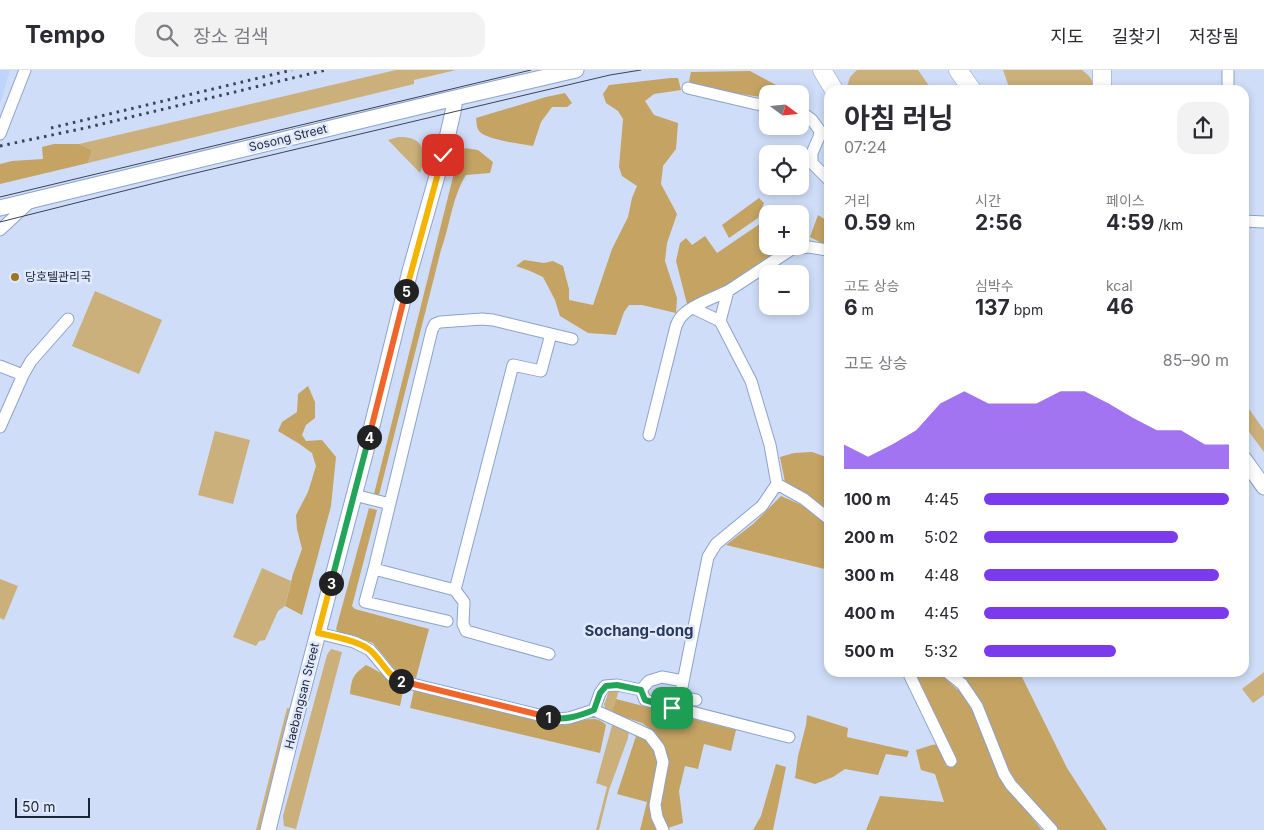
<!DOCTYPE html>
<html lang="ko">
<meta charset="utf-8">
<style>
body{margin:0;font-family:Inter,"Noto Sans KR",sans-serif;background:#f2f2f3;color:#2b2b33;height:100vh;display:flex;flex-direction:column;font-size:19px;white-space:nowrap}
*{box-sizing:border-box;margin:0}
p{font-size:16px;color:#7c7c81}
.icon{flex:none;width:28px;height:28px;fill:none;stroke:currentColor;stroke-width:2;stroke-linecap:round;stroke-linejoin:round}
.map{position:relative;flex:1;overflow:hidden}
.panel{position:absolute;left:824px;top:15px;width:425px;height:592px;display:flex;flex-direction:column;background:#fff;border-radius:15px;box-shadow:0 2px 8px #0003}
.panel>*{flex:none}
.needle{width:32px;rotate:106deg}
.controls{position:absolute;left:759px;top:15px;display:grid;gap:10px}
.controls a{display:grid;place-items:center;width:50px;height:50px;border-radius:10px;background:#fff;box-shadow:0 2px 8px #0003;font-size:25px}
.scale{position:absolute;left:15px;bottom:12px;width:75px;box-sizing:border-box;padding-left:5px;border:2px solid #1d2535;border-top:0;font-size:14px;line-height:18px;white-space:nowrap;color:#1d2535;-webkit-text-stroke:4px #e1eafc;paint-order:stroke}
.pin{position:absolute;display:grid;place-items:center;width:42px;height:42px;color:#fff;margin:-21px;border-radius:10px;box-shadow:0 2px 8px #0006}
.km{position:absolute;width:25px;height:25px;margin:-12px;border-radius:50%;background:#222;color:#fff;font-size:14px;line-height:25px;text-align:center}
.round{display:grid;place-items:center;flex:none;width:52px;height:52px;border-radius:15px;background:#f2f2f3}
.headline{display:flex;align-items:center;justify-content:space-between;height:85px;padding:0 20px}
h1{font-size:28px;font-weight:700;line-height:38px}
.figures{display:grid;grid-template-columns:repeat(3,1fr);gap:8px;height:85px;padding:5px 20px}
.figures div{display:grid;align-content:center}
.figures b{font-size:21px;font-weight:700}
.figures small{font-size:14px;font-weight:400}
.figures p{font-size:14px}
.chart{height:140px;padding:10px 20px}
.chart p{display:flex;justify-content:space-between}
.chart svg{width:100%;height:90px;margin-top:5px;fill:#7c3aed;opacity:.7}
ul{padding:0 20px;list-style:none;font-size:16px}
li{display:grid;grid-template-columns:80px 60px 1fr;align-items:center;height:38px}
li i{height:12px;border-radius:6px;background:#7c3aed}
header{display:flex;align-items:center;gap:30px;box-sizing:border-box;height:70px;padding:0 25px;background:#fff;border-bottom:1px solid #e1e1e2}
header strong{font-size:24px}
nav{display:flex;gap:28px;margin-inline-start:auto;font-size:18px}
.search{width:350px;height:45px;background:#f2f2f3;display:flex;align-items:center;gap:12px;box-sizing:border-box;padding:0 18px;border-radius:15px;color:#7c7c81;font-size:19px}
.map>svg:first-child{display:block}
</style>
<header>
<strong>Tempo</strong>
<div class="search"><svg class="icon" aria-label="search" viewBox="0 0 24 24"><circle cx="10" cy="10" r="6"/><path d="M15 15l6 6"/></svg>장소 검색</div>
<nav><a>지도</a><a>길찾기</a><a>저장됨</a></nav>
</header>
<div class="map">
<svg width="1264" height="760" viewBox="0 0 1264 760">
<rect width="100%" height="100%" fill="#cfddf8"/>
<!-- built -->
<path fill="#bfd4fc" d="M0,0H10L0,34Z"/>
<!-- green -->
<path fill="#cbb07b" d="M396,0H456L414,10V14L88,93L92,80L79,74Z
M857,0H918L932,20H846L850,7Z
M1003,0H1082C1091,7 1093,9 1093,20H1010Z
M398,67C424,66 428,82 420,103L388,70Z
M95,221L162,250L139,304L72,276Z
M1244,332L1264,360V382L1244,355Z
M215,361L250,370L233,434L198,425Z
M262,498L291,511L285,536L278,541L265,570L259,571L256,576L233,567Z
M0,509L18,516L4,550L0,548Z
M331,579L342,582L296,759L284,756L283,746L327,585Z
M1264,602V625L1253,633L1242,619Z
M619,620L612,643L606,641L604,635L609,621Z
M287,638L293,639L263,760H256Z
M613,652L629,660L628,668L609,720L599,760H596L607,717L596,713Z"/>
<!-- forest -->
<path fill="#c4a363" d="M750,1L793,24H768L767,28L733,23L692,15L689,11L691,2Z
M671,8H678L681,20L654,24L645,31L654,45L678,53L676,79L663,96L661,114L677,144L667,173L665,191L677,228L676,243L642,235H629L624,242L616,265L588,263L560,246L555,230L543,207L530,201L516,196L524,190L544,193L553,191L563,196L569,219V230L593,235L612,179L628,147L632,128L637,116L622,106L619,97L623,49L618,41L606,33L603,24L609,15Z
M565,23L572,33L567,37H552L541,52L533,76C522,74 488,70 480,62C476,58 477,53 476,48L546,27Z
M54,74H79L92,80L88,93L0,114V94L12,91L43,89L42,77Z
M465,78L478,80L493,92L490,103L466,105C452,127 450,156 441,180L379,425L374,424L457,91Z
M759,128L764,133L758,148L729,168L722,155Z
M818,145L829,152V177L810,167Z
M768,149V176H789L731,214L687,234L676,191L680,173L686,168L692,175L705,166L717,183L767,149Z
M308,316L315,332V348L306,355L302,365L306,371L322,370L336,387L331,436L302,545L285,536L293,504L302,479L297,459L296,445L308,422L316,396L312,383L298,373L278,361L282,352L297,342L298,324Z
M812,382L829,388V441L785,412L780,387L794,383Z
M781,426L804,436L829,456V500L726,475L753,454Z
M369,438L377,440L352,536L355,539L429,559L416,608L396,601L373,573L338,562L336,559Z
M366,595C380,601 391,611 404,617L400,636L350,624C352,607 353,605 366,595Z
M915,602L939,603L965,626L975,646L1001,709L1042,760H866L880,726L944,732L935,704L921,700L916,680L932,675L940,674L951,697L956,693Z
M953,603H1020L1067,698L1107,760H1059L1015,710Z
M414,620L550,653C554,654 559,655 563,655C577,654 594,642 606,655L600,683L410,638Z
M616,629L736,660L731,681L704,674L698,699L685,696L679,721L683,753L665,759L660,742L661,673L655,662L642,653L612,643Z
M807,645L848,658L847,667L909,681L907,687L886,684L878,705L845,699L833,707L815,714L795,708L798,686L806,655Z
M637,663L648,670L655,681L658,697L657,760H640L647,732L617,724Z
M776,694L786,697L773,760H753L761,746Z"/>
<g fill="none" stroke-linecap="round" stroke-linejoin="round">
<!-- minor casing -->
<g stroke="#8da3cc" stroke-width="13">
<path id="minor" d="M688,18L756,34L768,35
M1228,20V0
M800,41L812,50L820,61L819,67L812,83V93L829,110
M0,64L25,0
M1244,151L1264,152
M0,160L29,133L33,132
M693,238L720,251
M551,264L572,269
M0,296L23,305
M0,357L23,305L31,291L68,249
M649,365L676,256C678,251 681,246 685,243C694,234 716,227 728,221
M777,414L804,429L829,449
M354,425L390,434
M374,499L455,520L513,295L541,301L551,264L493,250L482,249L440,252L435,254L432,260L374,499L365,532L447,551
M455,520L464,532L463,554L466,561L549,584
M318,563L354,572L370,580L390,604L396,609L404,612L555,649L569,648L594,640L600,623L605,616L617,615L641,620L645,630L789,667
M908,602L951,691
M947,602L962,614L977,636L1004,704L1011,715L1052,760
M641,620L649,611L662,607L683,611
M696,630L680,627L708,487L716,474L762,436L777,414L770,375L751,311L720,251L728,221L792,179L809,177L827,180L829,182
M594,640L649,665L659,678L663,692L655,735L657,747L663,760"/>
</g>
<!-- major casing -->
<g stroke="#8da3cc" stroke-width="17">
<path id="major" d="M0,138L455,28L576,0
M1244,389L1264,417
M268,760L293,658L365,384L410,201L443,85L453,42L455,28"/>
</g>
<!-- highway casing -->
<g stroke="#8da3cc" stroke-width="19">
<path id="highway" d="M822,0L834,20
M958,0L972,20
M1102,0V20"/>
</g>
<!-- minor -->
<use href="#minor" stroke="#fff" stroke-width="11"/>
<!-- major -->
<use href="#major" stroke="#fff" stroke-width="15"/>
<!-- highway -->
<use href="#highway" stroke="#fff" stroke-width="18"/>
<!-- tram -->
<path stroke="#3b4456" stroke-width="1" d="M0,127L531,0
M0,152L183,106L453,42L610,5L641,0"/>
<!-- rail -->
<path stroke="#3b4456" stroke-width="3" stroke-dasharray="2.5 5" stroke-linecap="butt" d="M51,58L292,0
M0,76L85,58L326,0"/>
</g>
<g fill="none" stroke-linecap="round" stroke-linejoin="round">
<!-- split-1 casing -->
<g stroke="#fff" stroke-width="10">
<path id="split-1" d="M548,647C564,651 579,646 594,640L600,623L606,616L617,615L641,620L645,630L672,638"/>
</g>
<!-- split-2 casing -->
<g stroke="#fff" stroke-width="10">
<path id="split-2" d="M401,611L548,647"/>
</g>
<!-- split-3 casing -->
<g stroke="#fff" stroke-width="10">
<path id="split-3" d="M331,513L318,563C332,566 361,571 371,581C382,591 387,605 401,611"/>
</g>
<!-- split-4 casing -->
<g stroke="#fff" stroke-width="10">
<path id="split-4" d="M331,513L369,367"/>
</g>
<!-- split-5 casing -->
<g stroke="#fff" stroke-width="10">
<path id="split-5" d="M369,367L406,221"/>
</g>
<!-- split-6 casing -->
<g stroke="#fff" stroke-width="10">
<path id="split-6" d="M406,221L443,85"/>
</g>
<!-- split-1 -->
<use href="#split-1" stroke="#22a559" stroke-width="6"/>
<!-- split-2 -->
<use href="#split-2" stroke="#f0652b" stroke-width="6"/>
<!-- split-3 -->
<use href="#split-3" stroke="#f5b400" stroke-width="6"/>
<!-- split-4 -->
<use href="#split-4" stroke="#22a559" stroke-width="6"/>
<!-- split-5 -->
<use href="#split-5" stroke="#f0652b" stroke-width="6"/>
<!-- split-6 -->
<use href="#split-6" stroke="#f5b400" stroke-width="6"/>
</g>
<!-- markers -->
<circle fill="#9c7722" stroke="#e1eafc" stroke-width="2" cx="15" cy="207" r="5"/>
<g text-anchor="middle" stroke-width="5" stroke-linejoin="round" paint-order="stroke">
<!-- street labels -->
<g font-size="12" fill="#1d2535" stroke="#e1eafc">
<text transform="translate(288 68) rotate(-14)" y="4">Sosong Street</text>
<text transform="translate(302 626) rotate(-76)" y="4">Haebangsan Street</text>
</g>
<!-- poi labels -->
<g font-size="12" fill="#1d2535" stroke="#e1eafc" text-anchor="start">
<text x="25" y="211">당호텔관리국</text>
</g>
<!-- quarter labels -->
<g font-size="15" font-weight="bold" fill="#28395c" stroke="#e1eafc">
<text x="639" y="566">Sochang-dong</text>
</g>
</g>
</svg>
<div class="controls">
<a><svg class="needle" viewBox="-14 -14 28 28"><path d="M0-13l5 13h-10z" fill="#e53935"/><path d="M0 13l5-13h-10z" fill="#7c7c81"/></svg></a>
<a><svg class="icon" aria-label="locate" viewBox="0 0 24 24"><circle cx="12" cy="12" r="6"/><path d="M12 2v4M12 18v4M2 12h4M18 12h4"/></svg></a>
<a>+</a>
<a>−</a>
</div>
<div class="scale">50 m</div>
<div class="pin" style="left:672px;top:638px;background:#1e9e55"><svg class="icon" aria-label="arrive" viewBox="0 0 24 24"><path d="M6 21V4h12l-3 4 3 4H6"/></svg></div>
<div class="pin" style="left:443px;top:85px;background:#d93025"><svg class="icon" aria-label="check" viewBox="0 0 24 24"><path d="M5 12l5 5 9-10"/></svg></div>
<b class="km" style="left:548px;top:647px">1</b>
<b class="km" style="left:401px;top:611px">2</b>
<b class="km" style="left:331px;top:513px">3</b>
<b class="km" style="left:369px;top:367px">4</b>
<b class="km" style="left:406px;top:221px">5</b>
<section class="panel">
<div class="headline"><div><h1>아침 러닝</h1><p>07:24</p></div><a class="round"><svg class="icon" aria-label="share" viewBox="0 0 24 24"><path d="M12 15V3M7 8l5-5 5 5M5 13v7h14v-7"/></svg></a></div>
<div class="figures">
<div><p>거리</p><b>0.59<small> km</small></b></div>
<div><p>시간</p><b>2:56</b></div>
<div><p>페이스</p><b>4:59<small> /km</small></b></div>
</div>
<div class="figures">
<div><p>고도 상승</p><b>6<small> m</small></b></div>
<div><p>심박수</p><b>137<small> bpm</small></b></div>
<div><p>kcal</p><b>46</b></div>
</div>
<div class="chart"><p><span>고도 상승</span>85–90 m</p>
<svg viewBox="0 0 160 44" preserveAspectRatio="none"><path d="M0 44V32L10 38L20 32L30 25L40 12L50 6L60 12L70 12L80 12L90 6L100 6L110 12L120 19L130 25L140 25L150 32L160 32V44z"/></svg>
</div>
<ul>
<li><b>100 m</b>4:45<i style="width:100%"></i></li>
<li><b>200 m</b>5:02<i style="width:79%"></i></li>
<li><b>300 m</b>4:48<i style="width:96%"></i></li>
<li><b>400 m</b>4:45<i style="width:100%"></i></li>
<li><b>500 m</b>5:32<i style="width:54%"></i></li>
</ul>
</section>
</div>
